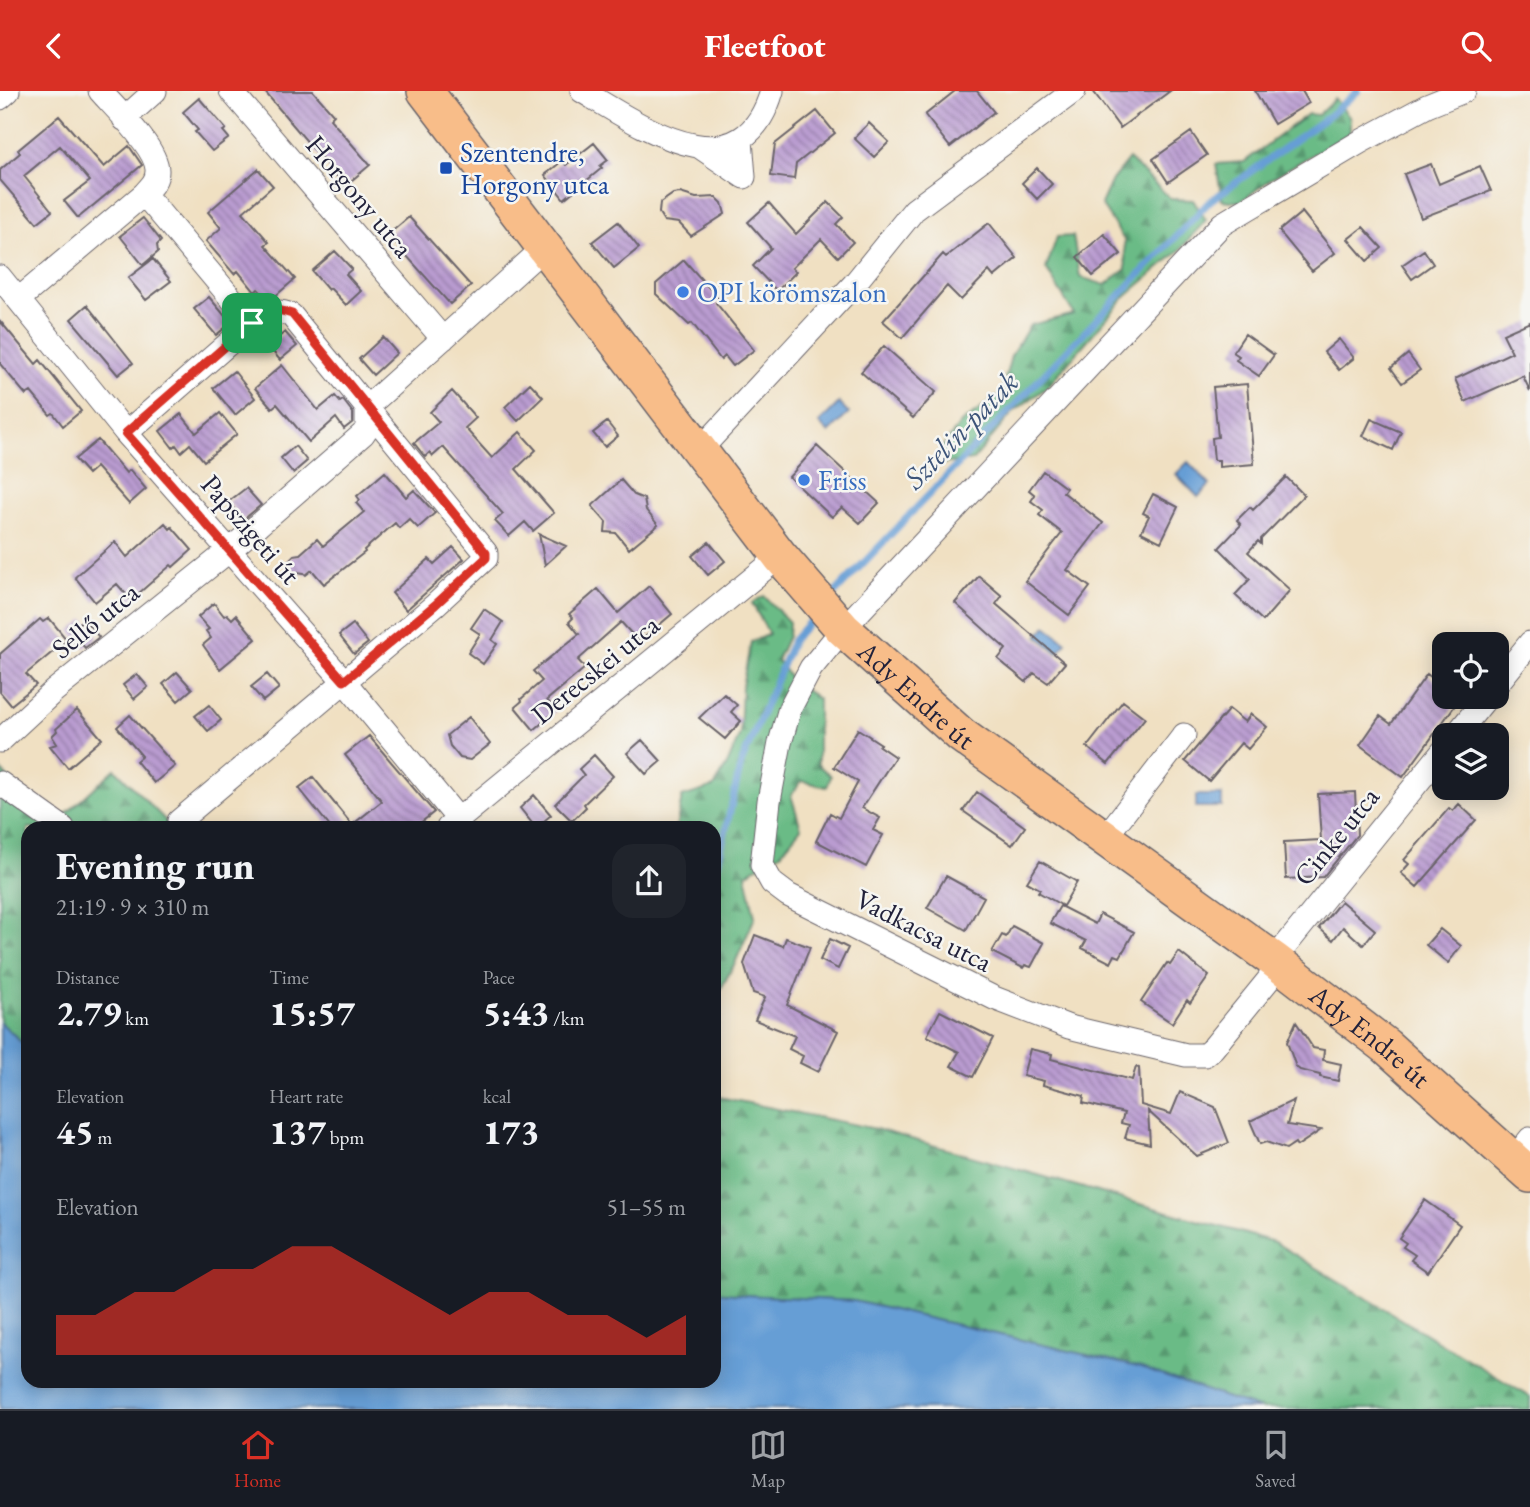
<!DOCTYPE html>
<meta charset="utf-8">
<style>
body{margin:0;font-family:"EB Garamond",serif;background:#20242c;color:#f1f3f6;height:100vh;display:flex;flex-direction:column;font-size:26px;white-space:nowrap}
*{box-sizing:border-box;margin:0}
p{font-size:23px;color:#9ea1a6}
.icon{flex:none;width:38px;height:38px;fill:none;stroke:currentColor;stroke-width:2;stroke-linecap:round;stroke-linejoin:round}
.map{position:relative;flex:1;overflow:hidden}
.drawer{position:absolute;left:21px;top:730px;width:700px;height:567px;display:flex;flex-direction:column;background:#171b24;border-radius:21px;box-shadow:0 4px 18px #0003}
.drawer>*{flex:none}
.controls{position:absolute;left:1432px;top:541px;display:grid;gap:14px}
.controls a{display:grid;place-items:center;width:77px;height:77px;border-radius:14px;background:#171b24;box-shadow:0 4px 18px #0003;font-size:35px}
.pin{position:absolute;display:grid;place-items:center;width:60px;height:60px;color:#fff;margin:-30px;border-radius:14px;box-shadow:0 4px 10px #0006}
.round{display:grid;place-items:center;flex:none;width:74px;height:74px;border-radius:21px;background:#20242c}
.headline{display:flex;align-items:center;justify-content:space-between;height:119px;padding:0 35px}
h1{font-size:38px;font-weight:800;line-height:52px}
.metrics{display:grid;grid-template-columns:repeat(3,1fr);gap:10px;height:119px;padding:7px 35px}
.metrics div{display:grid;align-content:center}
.metrics b{font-size:35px;font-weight:800}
.metrics small{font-size:19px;font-weight:400}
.metrics p{font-size:19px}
.chart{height:196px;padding:14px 35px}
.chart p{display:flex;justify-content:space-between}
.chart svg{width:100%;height:126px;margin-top:7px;fill:#d93025;opacity:.7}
header{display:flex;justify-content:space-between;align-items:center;height:91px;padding:0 35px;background:#d93025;color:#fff;font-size:32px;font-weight:800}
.dock{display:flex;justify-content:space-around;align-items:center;height:98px;border-top:2px solid #363941;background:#171b24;font-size:19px;color:#9ea1a6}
.dock a{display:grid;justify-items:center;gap:4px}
.dock .current{color:#d93025}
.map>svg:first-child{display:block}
</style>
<header><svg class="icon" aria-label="back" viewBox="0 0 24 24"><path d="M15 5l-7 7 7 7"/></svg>Fleetfoot<svg class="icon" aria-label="search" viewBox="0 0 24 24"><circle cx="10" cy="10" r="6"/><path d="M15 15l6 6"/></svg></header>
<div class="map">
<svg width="1530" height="1318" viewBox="0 0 1530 1318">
<defs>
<pattern id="forest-firs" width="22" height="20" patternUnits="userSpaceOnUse" patternTransform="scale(1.75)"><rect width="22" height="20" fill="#6abb86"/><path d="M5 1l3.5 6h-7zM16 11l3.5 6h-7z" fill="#57986f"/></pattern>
<pattern id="building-back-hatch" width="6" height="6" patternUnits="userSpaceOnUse" patternTransform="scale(1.75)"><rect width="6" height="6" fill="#b99bd0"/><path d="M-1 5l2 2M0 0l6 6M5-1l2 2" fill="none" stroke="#967eaa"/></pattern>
</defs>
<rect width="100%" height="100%" fill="#f6f6f2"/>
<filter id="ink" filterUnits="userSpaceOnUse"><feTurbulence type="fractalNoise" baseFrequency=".0143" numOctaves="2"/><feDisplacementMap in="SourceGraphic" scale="14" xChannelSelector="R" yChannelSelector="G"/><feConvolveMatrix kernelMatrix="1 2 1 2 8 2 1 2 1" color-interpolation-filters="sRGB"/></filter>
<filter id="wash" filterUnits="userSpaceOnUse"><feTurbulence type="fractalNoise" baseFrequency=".00686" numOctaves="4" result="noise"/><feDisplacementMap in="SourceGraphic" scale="28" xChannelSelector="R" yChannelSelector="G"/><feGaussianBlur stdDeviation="1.57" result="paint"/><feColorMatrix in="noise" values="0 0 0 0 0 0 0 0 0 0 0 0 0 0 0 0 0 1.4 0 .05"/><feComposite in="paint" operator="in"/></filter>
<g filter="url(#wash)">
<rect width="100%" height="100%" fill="#f0e0c2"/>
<!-- forest -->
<path fill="url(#forest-firs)" stroke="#466e60" stroke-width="2" d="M1335,8L1350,27V42L1272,87L1240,111L1222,109L1216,73L1244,71L1308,23L1318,24Z
M1129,68L1171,108L1193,109L1206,129L1179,160L1125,206L1047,296L1013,321L973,369L942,373L936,364L961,332L1001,303L1011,265L1030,234L1074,223L1046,178L1057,146L1073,145L1080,186L1105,194L1126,178L1124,149L1101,113L1112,89Z
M764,505L789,531L788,545L777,569L792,589L818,608V674L831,685L827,696L802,690L791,704L801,737L781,762L746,783L755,826L735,872L719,901H714V737H676L682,706L714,696L728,672L740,643L742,595L751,551L769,543L752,512Z
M0,678L37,722L56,732L115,678L173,737H28V957L0,931Z
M714,1005L876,1038L1274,1151L1530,1306V1318H1260L1138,1276L854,1210L744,1204L714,1201Z"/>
<!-- water -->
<path fill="#669ed5" stroke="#446088" stroke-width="2" d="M839,312L849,322L829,342L819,332Z
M1188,371L1210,394L1198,406L1176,383Z
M1046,535L1066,551L1058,562L1038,545Z
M1196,704H1222V716H1196Z
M0,931L28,957V1290H714V1201L744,1204L854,1210L1138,1276L1260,1318H0Z"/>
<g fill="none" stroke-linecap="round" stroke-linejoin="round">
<!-- stream -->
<path stroke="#669ed5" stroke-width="7" d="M830,507L1210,110L1330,24L1358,0
M714,789L741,673L793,549L818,521"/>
</g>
<g id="blocks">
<!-- building -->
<path fill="url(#building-back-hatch)" d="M264,0H313L334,24L330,28L370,74L345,95Z
M955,0H977L994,21L950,56L925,24Z
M1093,0H1170L1120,37Z
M1255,0H1302L1309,12L1274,33Z
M199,7L226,38L223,40L229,47L212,60L195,41L198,39L183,21Z
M817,20L835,42L796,73L794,88L771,85L775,53Z
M59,25L104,76L129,55L142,74L78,127L64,110L90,90L60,55L24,85L52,120L37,132L0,89V79L20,62L18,59Z
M869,32L889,51L874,66L854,47Z
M1191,41L1207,64L1168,91L1153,68Z
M594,52L608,69L600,75L602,77L564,108L545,84L562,70L566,74Z
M1431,73L1439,93L1480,75L1491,100L1421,127L1404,83Z
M1037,77L1052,93L1037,108L1022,92Z
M258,78L273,95L243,121L269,151L265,154L295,188L273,207L268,208L258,198L255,201L238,180L234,183L206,150L221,137L208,121Z
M680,102L696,107L716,106L722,112L725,123L691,145L679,132L664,130L659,122L660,112L673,103Z
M828,111L843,126L836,133L853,151L838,166L821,148L792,177L796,181L777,200L753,175L771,157L748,131L769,112L796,143Z
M1302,121L1335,162L1312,180L1279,140Z
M409,126L471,195L450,213L397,154L399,152L390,142Z
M143,127L161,150L157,154L158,161L143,174L120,145Z
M618,131L639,157L614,177L592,151Z
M989,132L1017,167L994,186L989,180L961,209L947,195L902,247L883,230L943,163L946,166Z
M1363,136L1382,157L1367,170L1348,148Z
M1104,143L1121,163L1093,185L1077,166Z
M1424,159L1433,173L1412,188L1402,174Z
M335,160L352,178L346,183L361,200L346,214L330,197L328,199L312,180Z
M153,168L171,190L146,209L128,187Z
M684,169L720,209L716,212L754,259L733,275L725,265L721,269L692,232L689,234L656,203V193Z
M209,206L231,232L216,244L194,218Z
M87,214L133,272L118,284L71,228Z
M0,230L36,273L40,269L81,320L63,335L53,322L50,324L31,301L26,304L0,273Z
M1530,231V300L1523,285L1465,311L1455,288L1512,261L1503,243Z
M285,241L297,255L280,269L268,255Z
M1245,243L1274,264L1259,285L1236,269L1239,265L1233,261Z
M383,246L397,262L373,284L359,268Z
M1339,248L1354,267L1339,279L1324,261Z
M884,255L936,301L913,327L861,281Z
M1408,263L1420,279L1402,292L1391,277Z
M282,274L318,319L335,305L340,311L343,309L353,322V331L344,338L336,327L309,351L277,313L272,317L255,297Z
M234,280L255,307L235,324L213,297Z
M530,292L543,306L518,330L505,316Z
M1247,293L1254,373L1219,376V369H1214L1212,347L1218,346L1213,296Z
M452,300L476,327L465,337L492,367L520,341L536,359L516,378L554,422L533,440L525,431L509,445L495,430L503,423L443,356L433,365L430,361L425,366L414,352L439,331L430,321Z
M220,322L237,343L204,370L190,353L181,361L176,354L173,357L160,340L181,323L196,342Z
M1371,328L1401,341L1393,359L1363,345Z
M607,331L618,345L605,356L593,342Z
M98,349L126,382L130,379L146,398L129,413L96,376L88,383L75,368Z
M295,355L307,370L293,382L281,367Z
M817,355L879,412L860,432L842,416L832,426L789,386Z
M1043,380L1066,397L1063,401L1103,432L1067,479L1090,496L1069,524L1025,490L1062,442L1039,424L1043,419L1031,410L1035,404L1029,399Z
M385,381L406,406L414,399L435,422L418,437L409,428L399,437L395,432L364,459L365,461L324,493L312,479L306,484L304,482L289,480V469L294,464L300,463L317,448L323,455L364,421L356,412L360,409L357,405Z
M1286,386L1304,404L1261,448V453L1258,450L1248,461L1290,499L1263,530L1235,504L1250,488L1219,457L1241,434L1237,429L1250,416L1253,419Z
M621,389L634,404L644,408L646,419L658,434L629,458L616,442L605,441L606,431L592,415Z
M246,397L261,414L243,429L228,411Z
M1153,403L1178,416L1161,451L1141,441L1149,425L1143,422Z
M165,432L170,438L172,436L192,459L173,476L171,474L131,509L117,493L95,511L75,486L115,451L127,466Z
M539,443L566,455L545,474Z
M709,451L725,470L708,484L692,465Z
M453,456L464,468L406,519L392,502L429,468L434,473Z
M979,485L1002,505L996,513L1065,572L1048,592L1034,582L1026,591L998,568L1006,558L955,512Z
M649,495L672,523L639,551L621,531L578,569L585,577L547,609L556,620L534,639L515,616L522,610L521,608L542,590L533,580L579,543L569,531L573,527L569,523L598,498L618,522Z
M214,512L224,525L227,523L232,528L236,524L256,548L220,578L203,554L211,547L206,540L209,538L198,526Z
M484,518L503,531L492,549L497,553L483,573L468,562L480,543L471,537Z
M49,527L67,549L26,583L36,594L11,614L0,601V563L40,528L43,531Z
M84,528L99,546L85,557L70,540Z
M353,533L368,552L354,563L339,544Z
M177,581L192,598L178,610L163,593Z
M137,583L148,596L134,608L123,594Z
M267,583L279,597L263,610L251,596Z
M1427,583L1444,596V606H1461L1403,686L1360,654L1380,625L1391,633Z
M724,603L737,614L731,621L741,630L725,648L699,627Z
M1123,610L1145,627L1108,673L1087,656Z
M209,614L221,629L208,640L195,625Z
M1229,618L1245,631L1251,623L1267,636L1248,658L1241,652L1209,690L1185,670Z
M77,619L102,648L68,677L50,655L57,653L52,645L57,640L56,638Z
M130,624L175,675L154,692L136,670L142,665L117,636Z
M469,626L490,653L470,669L460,667L450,655L447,644Z
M858,638L881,653L879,655L895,666L862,717L880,727L873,739L883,744L866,776L816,750L830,722L839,727L858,691L834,676Z
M369,645L434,721L414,737H331L299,697L313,686L352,734L382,710L345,664Z
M642,649L661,670L646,683L627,662Z
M594,664L613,685L584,713L586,716L572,730L555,713L584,684L579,678Z
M977,701L1025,736L1012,754L963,720Z
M1355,701L1357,744L1323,786L1286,788L1284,751L1321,749L1318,703Z
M534,704L551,724L536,737L520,717Z
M1459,713L1476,729L1417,796L1401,782L1409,773L1404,769L1449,717L1453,720Z
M1040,770L1077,791L1063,815L1038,801L1040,798L1027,791Z
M946,785L984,806L966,839L927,817Z
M1341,810L1375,839L1363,854L1343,836L1333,849L1319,837Z
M1060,815L1095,833L1100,823L1134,841L1120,866L1115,864L1111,872L1082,857L1086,850L1050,832Z
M1012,835L1044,852L1031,876L1025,874L1023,877L992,861L1002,844L1006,846Z
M1440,838L1461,855L1448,872L1426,854Z
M755,844L783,855L786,847L810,856L787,914L838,940L818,981L800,972L803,965L789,958L795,945L755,929L765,906L753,902L744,873Z
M830,848L848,857L838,878L820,869Z
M1179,861L1209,885L1190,912L1187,909L1172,932L1141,911L1167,872L1170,874Z
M940,920L993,947L973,986L951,975L959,961L927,945Z
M1296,931L1313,957L1324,959L1323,969L1341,973L1338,990L1320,986V984L1300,979L1296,976L1287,951Z
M1030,958L1052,963L1051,968L1132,989L1136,976L1139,977L1141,1014L1171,1023L1180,1001L1215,1016L1229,1052L1197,1065L1148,1020L1150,1053L1125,1047L1129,1034L1121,1032L1124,1022L1083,1012L1084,1005L1043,994L1044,990L1023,985Z
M1294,1009L1287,1034L1321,1039L1297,1055L1295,1052L1286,1058L1266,1051L1260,1053L1250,1030Z
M1425,1109L1460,1134L1428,1181L1411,1169L1415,1164L1403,1156L1406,1152L1399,1147Z"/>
</g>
</g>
<g filter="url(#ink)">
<use href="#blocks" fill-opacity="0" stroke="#6a646a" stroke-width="2"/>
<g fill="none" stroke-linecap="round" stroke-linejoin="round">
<!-- street casing -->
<g stroke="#6a646a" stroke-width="25">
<path id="street" d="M100,0C115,17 158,58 157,80C157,90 151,95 144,103L252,232
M231,0L443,248
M582,0C642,36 741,105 772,0
M0,7L8,0
M124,28L155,0
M700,56L744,86L741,49
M0,186L126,342L344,590L458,728
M19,208L144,103
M126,342L252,232C267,223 275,217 291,224L486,462V467L435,514L179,730
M699,360L855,192L914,119L1074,0
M1496,594L1530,552
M1456,644L1487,606
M0,650L54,600L231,458L363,343L367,337V316L545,156
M1444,659L1274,869L1270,887L1213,957L1205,964H1186L1069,936L994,907L788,804L772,792L762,774L769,710L780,652L790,617L811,577L843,538L1222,133L1360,51L1427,15L1464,0
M0,692L63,737
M448,737L780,465
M1104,748L1184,644
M1514,1068L1530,1048"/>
</g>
<!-- primary casing -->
<g stroke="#6a646a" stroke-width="38">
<g id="primary">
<path id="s1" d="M425,0L780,465L843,538L961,644L1274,869L1386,955L1530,1084"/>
</g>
</g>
<!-- street -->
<use href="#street" stroke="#fff" stroke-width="23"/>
<!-- primary -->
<use href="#primary" stroke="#f8bd89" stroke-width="35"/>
</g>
</g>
<g fill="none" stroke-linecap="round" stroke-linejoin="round" filter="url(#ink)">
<!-- route casing -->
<g stroke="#fff" stroke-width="14">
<path id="route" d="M272,220H282L292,223L486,462V467L435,514L344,590L126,342L252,232Z"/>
</g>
<!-- route -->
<use href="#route" stroke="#d93025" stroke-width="9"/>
</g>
<!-- markers -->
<rect fill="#1a4fb4" stroke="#f6f6f2" stroke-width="2.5" x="439" y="70" width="14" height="14" rx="3.5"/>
<g fill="#3f7fe0" stroke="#f6f6f2" stroke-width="2.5">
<circle cx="683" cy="201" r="7"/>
<circle cx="804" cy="389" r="7"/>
</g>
<g text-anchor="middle" stroke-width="5" stroke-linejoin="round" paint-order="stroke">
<!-- transit labels -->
<g font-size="28" fill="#164399" stroke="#f6f6f2" text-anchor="start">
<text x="460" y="71">Szentendre,<tspan x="460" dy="32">Horgony utca</tspan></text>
</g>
<!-- street labels -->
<g font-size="28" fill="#22223b" stroke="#f6f6f2">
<text transform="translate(360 105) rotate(50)" y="10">Horgony utca</text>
<text transform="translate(251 438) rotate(49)" y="10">Papszigeti út</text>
<text transform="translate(95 529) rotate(-39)" y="10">Sellő utca</text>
<text transform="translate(595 578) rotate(-39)" y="10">Derecskei utca</text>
<text dy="10" stroke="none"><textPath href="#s1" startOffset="780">Ady Endre út</textPath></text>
<text transform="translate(1336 745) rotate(-51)" y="10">Cinke utca</text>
<text transform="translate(924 839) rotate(27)" y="10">Vadkacsa utca</text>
<text dy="10" stroke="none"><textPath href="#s1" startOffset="1348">Ady Endre út</textPath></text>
</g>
<!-- shop labels -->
<g font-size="28" fill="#366cbe" stroke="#f6f6f2" text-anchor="start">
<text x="697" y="211">OPI körömszalon</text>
<text x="818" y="399">Friss</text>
</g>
<!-- water labels -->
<g font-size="30" font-style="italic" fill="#3d5479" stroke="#f6f6f2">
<text transform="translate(961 339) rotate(-46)" y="10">Sztelin-patak</text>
</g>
</g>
</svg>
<div class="controls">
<a><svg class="icon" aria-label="locate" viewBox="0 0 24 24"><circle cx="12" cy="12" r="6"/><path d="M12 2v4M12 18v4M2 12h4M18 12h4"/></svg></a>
<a><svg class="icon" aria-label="layers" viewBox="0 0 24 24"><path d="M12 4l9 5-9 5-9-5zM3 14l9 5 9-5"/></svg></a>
</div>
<div class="pin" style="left:252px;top:232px;background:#1e9e55"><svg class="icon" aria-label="arrive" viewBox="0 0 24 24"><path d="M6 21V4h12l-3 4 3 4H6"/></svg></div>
<section class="drawer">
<div class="headline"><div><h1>Evening run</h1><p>21:19 · 9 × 310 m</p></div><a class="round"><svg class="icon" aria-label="share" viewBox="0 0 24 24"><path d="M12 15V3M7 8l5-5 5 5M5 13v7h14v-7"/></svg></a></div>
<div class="metrics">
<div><p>Distance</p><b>2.79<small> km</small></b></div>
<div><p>Time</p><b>15:57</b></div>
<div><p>Pace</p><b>5:43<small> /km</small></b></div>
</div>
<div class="metrics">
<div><p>Elevation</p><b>45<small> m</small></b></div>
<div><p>Heart rate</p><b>137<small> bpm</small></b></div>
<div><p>kcal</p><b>173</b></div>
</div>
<div class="chart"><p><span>Elevation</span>51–55 m</p>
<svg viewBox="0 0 160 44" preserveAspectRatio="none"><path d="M0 44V30L10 30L20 22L30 22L40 14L50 14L60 6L70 6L80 14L90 22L100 30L110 22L120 22L130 30L140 30L150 38L160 30V44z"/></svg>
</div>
</section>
</div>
<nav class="dock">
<a class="current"><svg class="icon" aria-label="home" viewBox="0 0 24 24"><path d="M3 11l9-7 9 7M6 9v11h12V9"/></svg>Home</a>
<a><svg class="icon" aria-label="map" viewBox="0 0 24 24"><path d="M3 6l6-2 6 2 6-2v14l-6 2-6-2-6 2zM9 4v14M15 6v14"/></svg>Map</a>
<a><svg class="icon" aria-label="saved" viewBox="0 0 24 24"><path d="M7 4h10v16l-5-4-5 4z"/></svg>Saved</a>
</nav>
